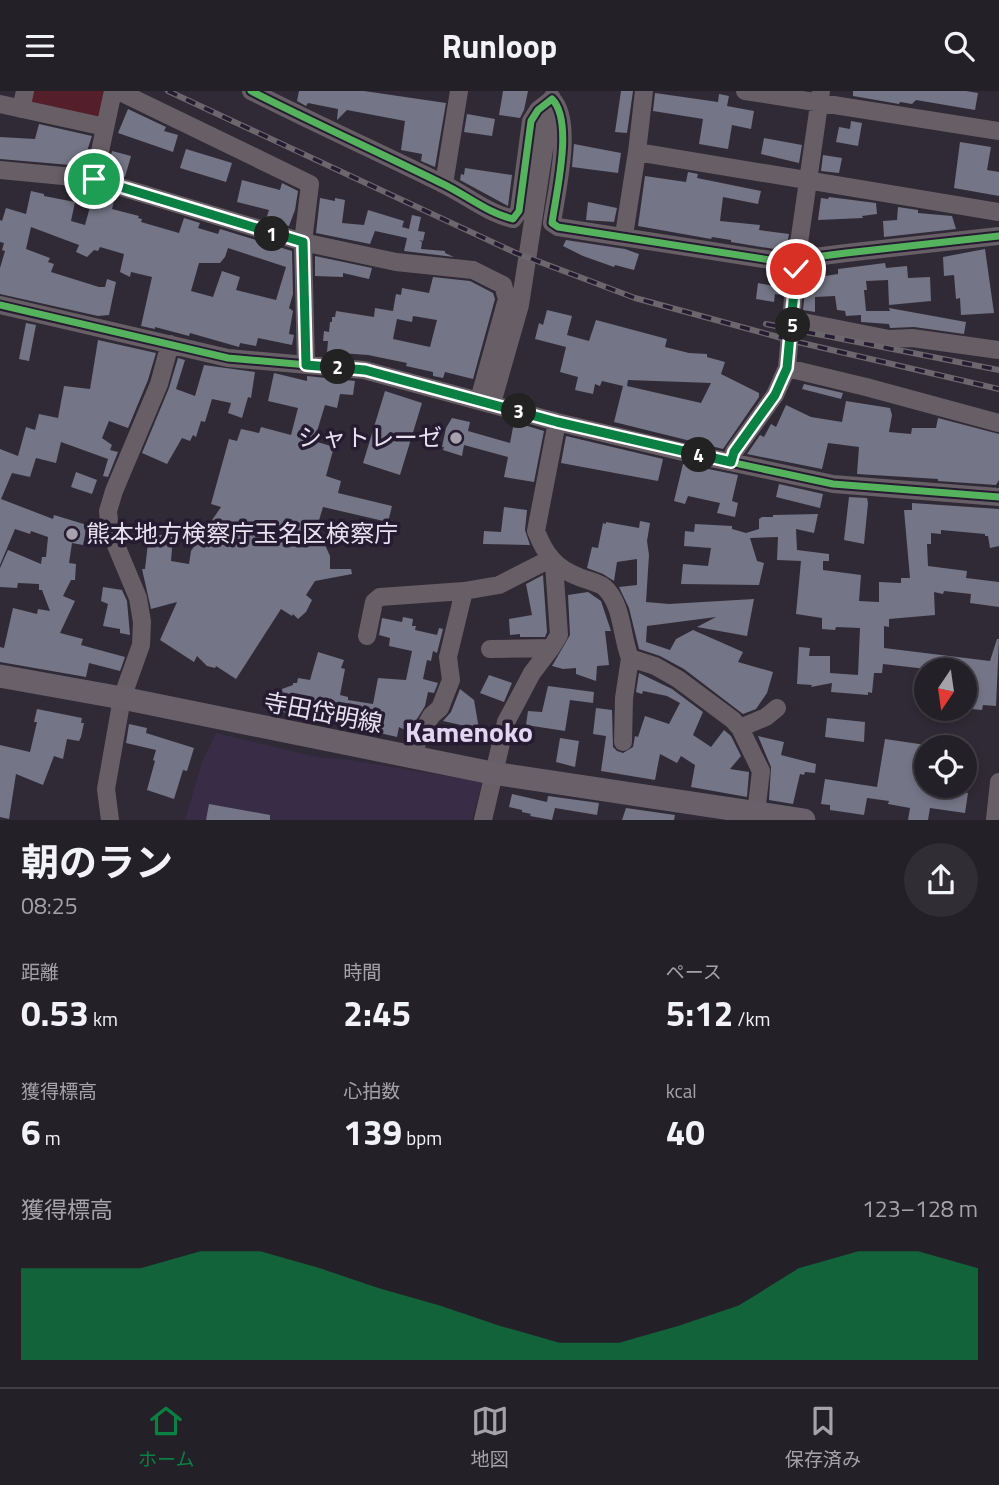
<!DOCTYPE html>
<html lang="ja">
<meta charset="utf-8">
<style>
body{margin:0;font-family:"Titillium Web","Noto Sans JP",sans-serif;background:#302d34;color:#f1f3f6;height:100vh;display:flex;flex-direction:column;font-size:26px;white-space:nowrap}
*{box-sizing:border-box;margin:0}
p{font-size:23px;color:#a3a3a8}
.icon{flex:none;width:38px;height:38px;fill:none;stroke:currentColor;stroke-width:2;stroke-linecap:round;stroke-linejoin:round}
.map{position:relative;height:729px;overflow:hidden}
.side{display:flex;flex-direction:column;background:#242028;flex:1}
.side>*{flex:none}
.needle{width:46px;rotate:193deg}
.fabs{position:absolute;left:914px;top:567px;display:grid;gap:14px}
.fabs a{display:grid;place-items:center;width:63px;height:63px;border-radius:50%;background:#242028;box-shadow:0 4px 10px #0003,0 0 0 2px #413e45;font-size:35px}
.pin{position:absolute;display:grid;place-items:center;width:60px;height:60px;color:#fff;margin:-30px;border:4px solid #fff;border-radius:50%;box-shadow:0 2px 7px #0007}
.km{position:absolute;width:35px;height:35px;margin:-18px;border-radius:50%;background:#222;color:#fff;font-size:19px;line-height:35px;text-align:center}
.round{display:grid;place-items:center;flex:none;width:74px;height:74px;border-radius:37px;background:#302d34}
.head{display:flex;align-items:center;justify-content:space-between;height:119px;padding:0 21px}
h1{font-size:38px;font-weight:700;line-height:52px}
.figures{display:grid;grid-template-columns:repeat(3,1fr);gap:10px;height:119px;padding:7px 21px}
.figures div{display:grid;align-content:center}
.figures b{font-size:35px;font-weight:700}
.figures small{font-size:19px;font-weight:400}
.figures p{font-size:19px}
.chart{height:196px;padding:14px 21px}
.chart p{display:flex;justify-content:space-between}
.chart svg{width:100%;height:126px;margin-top:7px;fill:#0b8043;opacity:.7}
header{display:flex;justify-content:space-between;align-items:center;height:91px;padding:0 21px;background:#242028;font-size:32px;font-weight:700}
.dock{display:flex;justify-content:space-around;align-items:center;height:98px;border-top:2px solid #413e45;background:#242028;font-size:19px;color:#a3a3a8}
.dock a{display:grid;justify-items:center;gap:4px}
.dock .current{color:#0b8043}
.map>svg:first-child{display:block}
</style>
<header><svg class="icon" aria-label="menu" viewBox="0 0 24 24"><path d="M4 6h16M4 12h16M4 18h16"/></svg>Runloop<svg class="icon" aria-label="search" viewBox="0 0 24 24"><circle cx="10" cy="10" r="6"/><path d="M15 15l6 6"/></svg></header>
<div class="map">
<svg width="999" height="729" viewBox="0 0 999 729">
<rect width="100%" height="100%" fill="#302a36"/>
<!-- built -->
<path fill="#382c46" d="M216,642L317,666L350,669L482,691L472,729H185L202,671Z"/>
<!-- green -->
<path fill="#541f2a" d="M27,0H105L103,27L29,16Z"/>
<!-- building -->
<path fill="#747586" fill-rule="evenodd" d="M299,0H364L446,12L435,76L421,70L422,63L401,59L405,30L347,19L337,29L338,18L308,12L306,15L297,10Z
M503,0H528L524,19L520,27L499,24Z
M621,0H633L627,42L615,41Z
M853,0H966L978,2L975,19L916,9L912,13L900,11L899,13L853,5Z
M655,2L718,11L719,3L729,5L727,15L754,20L751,38L732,34L728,58L699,53L703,28L653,20Z
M128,18L166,36L164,40L178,44L173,61L118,42Z
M467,23L495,28L492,45L464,41Z
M851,30L862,32L858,55L836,51L839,36L850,38Z
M39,33L92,45L82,75L0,68V46L35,48Z
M764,47L802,54L799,72L761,63Z
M960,51L991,56L987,79L999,81V105L954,97Z
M574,53L621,62L618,82L572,76Z
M186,58L232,72L226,91L180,77Z
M112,60L131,65L125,86L108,78Z
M823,64L842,67L839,82L821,80Z
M465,77L512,84L508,115L460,89L461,83L464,84Z
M688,81L698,83L697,87L761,100L758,113L723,106L720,130L760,134L759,139L789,143L786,160L731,151V149L712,146L711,148L638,135L645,85L686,91Z
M242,89L280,99L282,92L298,100L295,119L289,135L266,128L269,119L237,111Z
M31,100L44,103V105L75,111L71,130L85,134L93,105L114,110L112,118L139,125L138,127L142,128L141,131L179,142L184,127L200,132L198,137L218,143L220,138L292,160L293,203L289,217L293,220L289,243L294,244L292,254L258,247L256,255L240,252L239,256L190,242L189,245L155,236V238L141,235L152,186L131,181L130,186L120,181L124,163L100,156L98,160L94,159L87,166L76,161L79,154L31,136L26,158L50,167L48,171L54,173L51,181L99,196H105L107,188L116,191L109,224L98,225L0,203V177L5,160L2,159L4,152L0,151V129L2,130L6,117L26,123ZM228,157L286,176L276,209L236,199L240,186L222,180L213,206L191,200L199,172H220L225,166Z
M829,106L876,112L877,123L862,125L863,127L818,129L821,107L828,108Z
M320,107L335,110V107L345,109L342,132L364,134L368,119L404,130L402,136L409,138L412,124L421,126L418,140L425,141L423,150L419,149L422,151L421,158L445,160V162L454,166L404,160L407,147L375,140L370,153L316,142Z
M588,111L617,117L614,131L586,129Z
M898,116L918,119V122L952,125L956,138L884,146L883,130L897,129Z
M566,149L625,158L639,163L634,179L615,174L614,176L583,165L563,155Z
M985,158L994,222L961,224L960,207L956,208L954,184L944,185L943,166Z
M315,165L372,177L369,188L343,182V186L315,185Z
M885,172L886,177L907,175L908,187L930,186L931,210L889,214L888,189L866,190L867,199H864L866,220H890L889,217L966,231L964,243L914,236L890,237L889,233L861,231V224L846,225L845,220L837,219L835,205L815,206V221L803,219L806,188L838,183V178Z
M433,186L470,190L493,202L495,208L473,288L445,281L443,287L433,285V281L406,275L407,272L368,264L327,261L328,250H323L324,240L329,241L330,231H332V226H335L336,220L374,226L375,217L393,220L396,203L401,204L402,197L429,202ZM413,225L437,229L430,256L393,248L397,228L412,231Z
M758,192L774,195L775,192L783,193L782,204L775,203L774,211L756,208Z
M547,219L572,225L567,244L589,250L596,229L667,248L665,256L689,262L707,263V266L725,271L721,283L759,302V306L723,358L614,331L623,295L602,290L600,295L595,293L593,303L575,299L578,286L560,281L566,256L535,248L539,232L543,234ZM628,289L711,292L701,312L627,295Z
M26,232L36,234L29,270L19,268Z
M98,249L156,262L148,289L128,337L109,330L102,347L112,354L110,359L118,361L108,386L103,385L108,368L61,351L56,372L36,367L30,386L12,382L1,408L53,428L54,424L87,434L83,454L72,452L69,472L76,473L75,489H71L63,505L75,510L60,542L83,548L81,554L125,566L120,580L89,572L86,586L0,571V556L4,557L13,517L37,523L38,518L50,520L42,499H39V493L18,492L17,497L0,496V477L8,459L41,473L42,466H46L48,446L31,440L30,443L15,438L0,474V358L18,365L26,336L35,339L39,323L58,327L64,295L90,298Z
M178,267L185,269L176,298L195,305L204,274L255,281L251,307L248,306L242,327L228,322L231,312L212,308L205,331L201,330L196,346L193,344L190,350L182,347L167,373L142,362L169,297Z
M274,282L307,290V285L355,290L353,304L340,303L337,317L325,314L314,350L334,356L326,385L341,390L338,402L392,415L388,431L323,416L314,446L321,445L330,465V478H351L352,483L315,490L306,504L312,509L306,521L298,528L293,523L292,525L281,518L236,588L216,575L215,577L207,575L197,565L194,571L160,549L177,511L151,518L142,478H145L149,443L173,445L171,470L189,473L191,460L221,416L211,413L229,348L237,350L241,338L259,342L261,336L291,344L298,317L268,310Z
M804,293L843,302L841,308L802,298Z
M385,300L422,312L400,384L363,372Z
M846,310L890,317L892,324L889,341L911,343L912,337H936L938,327L999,343V389L996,394L938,390V388L857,383L859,356L828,352L822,378L747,363L760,344L764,346L771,333L776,336L786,314L811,326L842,331Z
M452,327L470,331L468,340L510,352L514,331L544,340L534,391L504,386L508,366L464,354L462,365L443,359L444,356H442L446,337Z
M566,345L663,368L658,390L561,372Z
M683,373L738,384L732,410L738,412L735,426L717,422L720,412L688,405L685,413L674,410Z
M76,381L97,389L92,403L71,396Z
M779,393L823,403L820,417L776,406Z
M849,406L867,407L868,412L864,453L844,449Z
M912,412L999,418V455L990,457L988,445H985V443L941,439V443L931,442V453H927L928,475L967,480L966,487L999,491V516L970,512L971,503L944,500L943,503L934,501L935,524L889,528V536L884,535V557L990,570L997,548H999L996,615L983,614L982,619L971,618L972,613L964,612V579H935L883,573L882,582H874L872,602L868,601V604L831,601L832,592L811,596L812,594L797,593L799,556L810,557L809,565H830V582L858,584L860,537L836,536L835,539L822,538V527L796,523L801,470L777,469L778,446L750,447L757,470L764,472L759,494L681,493L683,473L708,475L711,457L684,455L685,440L694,441L695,433L732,435V438L746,442L759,438V428L762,426H773V424L818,423L814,442L796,438L797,459L829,463V470H823V479L861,484L859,510L879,511V491L901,492V487H910L904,419H912Z
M504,416L527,419L525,439L530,454L483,453L484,440L501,441Z
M640,430L650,432L647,450L649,464L646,511L669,513L754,508L747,545L697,536L716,526L647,535L646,551L670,559L676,548L693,539L743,561L738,571L773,581L767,602L756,618L743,623L684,578L660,565L639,558L629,517L619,496L637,494V468L617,471L614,490L603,483L587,477L592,456L598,457L603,432L606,433V431L639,437Z
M543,484L547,541L545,546H520V543L510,544L509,528L532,524L526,493Z
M103,496L122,499L127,510L130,544L120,542V538L103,535L108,513L101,510Z
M588,501L601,510L611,540H605L609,574L597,575L596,590L576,583V577L563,578L552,575L570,544L568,504Z
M403,526L413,528L412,535H416L415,539L437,544L439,537L443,538L437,562L433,560L431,570L427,569L423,588L438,592L434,602L428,601L425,615L409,641L399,636L397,646L337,632L339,625L300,620L291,624L278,619L277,605L282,598L293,594V592H297L298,587L310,589L318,561L344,569L341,577L345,578L340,604L348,606V609L373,613L378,587L406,589L412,560L389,555L390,547L379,544L382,527L402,531Z
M639,582L672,598L703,621L693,644L711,656L724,639L731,645L741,665L730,678L749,681L747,706L691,696L695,674L681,665L677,672L660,663L655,689L601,680L606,645L593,643L596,617L612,619L613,656L617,660L623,662L633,656L635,645L638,646L645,625L669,633L680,612L667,605L643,600L642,603L636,601Z
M489,584L512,592L504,611L480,602Z
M548,595L594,601L593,612L570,609L565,640L526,634L528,620L542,621Z
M460,598L474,609L479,638L443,630L451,621Z
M37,618L82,627L81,632H84L81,646L79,650L67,648L63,668L54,665L43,694L16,683L9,728L0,726V654L30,661L37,631H34Z
M827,627L865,631L864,651L825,646Z
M129,633L147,637L146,642L194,657L187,680L183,679L174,708L147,699L155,670L153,669L156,659L126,652Z
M517,634L533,638L530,654L513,651Z
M758,645L784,651L781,664L816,673L815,682L805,681L804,684L800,683L793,713L769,709L771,676Z
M560,647L579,650L575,676L556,671Z
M885,648L926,654V695H957L956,700L968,702L965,722L930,717L928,729H908L910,717L888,713L889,710L867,707L864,724L830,719V714L821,713L825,688L877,696Z
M512,703L547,711L548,705L599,712L597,724L555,717L552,729L530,725L531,723L522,721V719L509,716Z
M209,713L270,724V729H206Z
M626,717L675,724L674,729H622Z"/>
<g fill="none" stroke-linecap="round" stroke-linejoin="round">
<!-- minor -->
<path stroke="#685f66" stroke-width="18" d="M118,0L310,93L303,151L306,274
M251,0C314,32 378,61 441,92C465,103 487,122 513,128L519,120L531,30L538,19L552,8C574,30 556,102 552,132L558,136L796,173L815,166L846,162L999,145
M745,0L999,40
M0,13L105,36
M21,18L25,0
M637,61L999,121
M0,79L94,88L303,151L396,171L473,179L503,194L507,208L479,309
M94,88L113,0
M444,93L459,0
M624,144L637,61L644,0
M0,214L228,267L364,279L557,331L683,361L833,393L999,406
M793,229L889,248L912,247L999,259
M787,277L866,296L999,332
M492,312L520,214L552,7
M557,331L536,440C545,463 555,477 579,486C586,489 597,491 604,496C623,513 621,545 630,567L655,575L678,588L733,629L740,637L761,680L756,722
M731,371L734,361L775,304L787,277L796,173L821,0
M367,545L374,511L380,506L464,500L499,494L550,468
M490,558L551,557
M740,637L766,626L777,617
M623,651L624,607L630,567
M414,667L417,651L431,625L440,617L451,589L448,566L464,500
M110,729L106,698L122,607L141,554L142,531L138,507L110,440L108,420L114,400L159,293L170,253
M483,729L506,631L532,582L551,557L559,544L554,473
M995,729L999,691"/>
<!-- major -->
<path stroke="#6a6069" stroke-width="23" d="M0,585L122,607L492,682L804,729"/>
<!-- rail casing -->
<g stroke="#6c666d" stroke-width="6">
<path id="rail" d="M168,0L516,162L635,207L789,249L999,298
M766,233L999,279"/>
</g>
<!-- rail -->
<use href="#rail" stroke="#251c31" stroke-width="3.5" stroke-dasharray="10" stroke-linecap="butt"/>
<!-- cycleway casing -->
<g stroke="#251c31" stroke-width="11">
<path id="cycleway" d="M251,0C314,32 378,61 441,92C465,103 487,122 513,128L519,120L531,30L538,19L552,8C574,30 556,102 552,132L558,136L796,173L815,166L846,162L999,145
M0,214L228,267L364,279L557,331L683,361L833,393L999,406"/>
</g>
<!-- cycleway -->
<use href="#cycleway" stroke="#56b35d" stroke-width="7"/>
</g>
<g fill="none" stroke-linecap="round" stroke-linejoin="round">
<!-- route casing -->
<g stroke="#fff" stroke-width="14">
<path id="route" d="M94,88L303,151L306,274L365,279L557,331L731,371L734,361L775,304L787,277L796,178"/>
</g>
<!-- route -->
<use href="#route" stroke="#0b8043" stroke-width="9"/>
</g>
<!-- markers -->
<g fill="#a8a2af" stroke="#251c31" stroke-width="2.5">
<circle cx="456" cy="347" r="7"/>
<circle cx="72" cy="443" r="7"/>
</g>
<g text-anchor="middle" stroke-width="7" stroke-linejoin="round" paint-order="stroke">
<!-- poi labels -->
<g font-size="24" fill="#e8e2f0" stroke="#251c31" text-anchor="end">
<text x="442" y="355">シャトレーゼ</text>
<text x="86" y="451" text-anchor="start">熊本地方検察庁玉名区検察庁</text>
</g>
<!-- street labels -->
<g font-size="24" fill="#e8e2f0" stroke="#251c31">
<text transform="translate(323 622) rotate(11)" y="8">寺田岱明線</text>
</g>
<!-- quarter labels -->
<g font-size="28" font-weight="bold" fill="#e1d5f2" stroke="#251c31">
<text x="469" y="651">Kamenoko</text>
</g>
</g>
</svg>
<div class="fabs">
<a><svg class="needle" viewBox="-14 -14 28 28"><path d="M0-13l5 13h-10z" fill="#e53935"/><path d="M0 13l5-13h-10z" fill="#a3a3a8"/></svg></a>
<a><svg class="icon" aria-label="locate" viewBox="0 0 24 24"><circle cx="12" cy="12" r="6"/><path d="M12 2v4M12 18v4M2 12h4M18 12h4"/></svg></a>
</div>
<div class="pin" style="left:94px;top:88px;background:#1e9e55"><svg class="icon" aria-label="arrive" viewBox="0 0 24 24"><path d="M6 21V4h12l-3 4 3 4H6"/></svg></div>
<div class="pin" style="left:796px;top:178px;background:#d93025"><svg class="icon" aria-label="check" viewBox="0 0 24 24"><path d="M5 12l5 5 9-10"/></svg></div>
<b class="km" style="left:272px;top:143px">1</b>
<b class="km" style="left:338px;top:276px">2</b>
<b class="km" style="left:519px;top:320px">3</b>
<b class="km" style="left:699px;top:364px">4</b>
<b class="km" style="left:793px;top:234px">5</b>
</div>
<section class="side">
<div class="head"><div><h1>朝のラン</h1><p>08:25</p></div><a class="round"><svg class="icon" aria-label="share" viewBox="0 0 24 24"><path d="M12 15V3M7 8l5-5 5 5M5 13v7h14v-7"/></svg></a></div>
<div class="figures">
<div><p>距離</p><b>0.53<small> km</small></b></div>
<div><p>時間</p><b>2:45</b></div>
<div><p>ペース</p><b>5:12<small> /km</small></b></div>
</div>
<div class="figures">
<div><p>獲得標高</p><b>6<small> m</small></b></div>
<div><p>心拍数</p><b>139<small> bpm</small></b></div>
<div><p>kcal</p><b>40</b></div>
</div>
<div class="chart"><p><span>獲得標高</span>123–128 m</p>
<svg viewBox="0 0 160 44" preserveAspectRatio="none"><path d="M0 44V12L10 12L20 12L30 6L40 6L50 12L60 19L70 25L80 32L90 38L100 38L110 32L120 25L130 12L140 6L150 6L160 12V44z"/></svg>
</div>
</section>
<nav class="dock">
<a class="current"><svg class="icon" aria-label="home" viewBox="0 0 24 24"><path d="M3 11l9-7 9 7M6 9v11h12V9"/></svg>ホーム</a>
<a><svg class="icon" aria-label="map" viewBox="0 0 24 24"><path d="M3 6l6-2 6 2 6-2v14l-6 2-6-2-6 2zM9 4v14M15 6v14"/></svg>地図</a>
<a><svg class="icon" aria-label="saved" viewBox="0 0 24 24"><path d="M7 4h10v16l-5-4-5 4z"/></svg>保存済み</a>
</nav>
